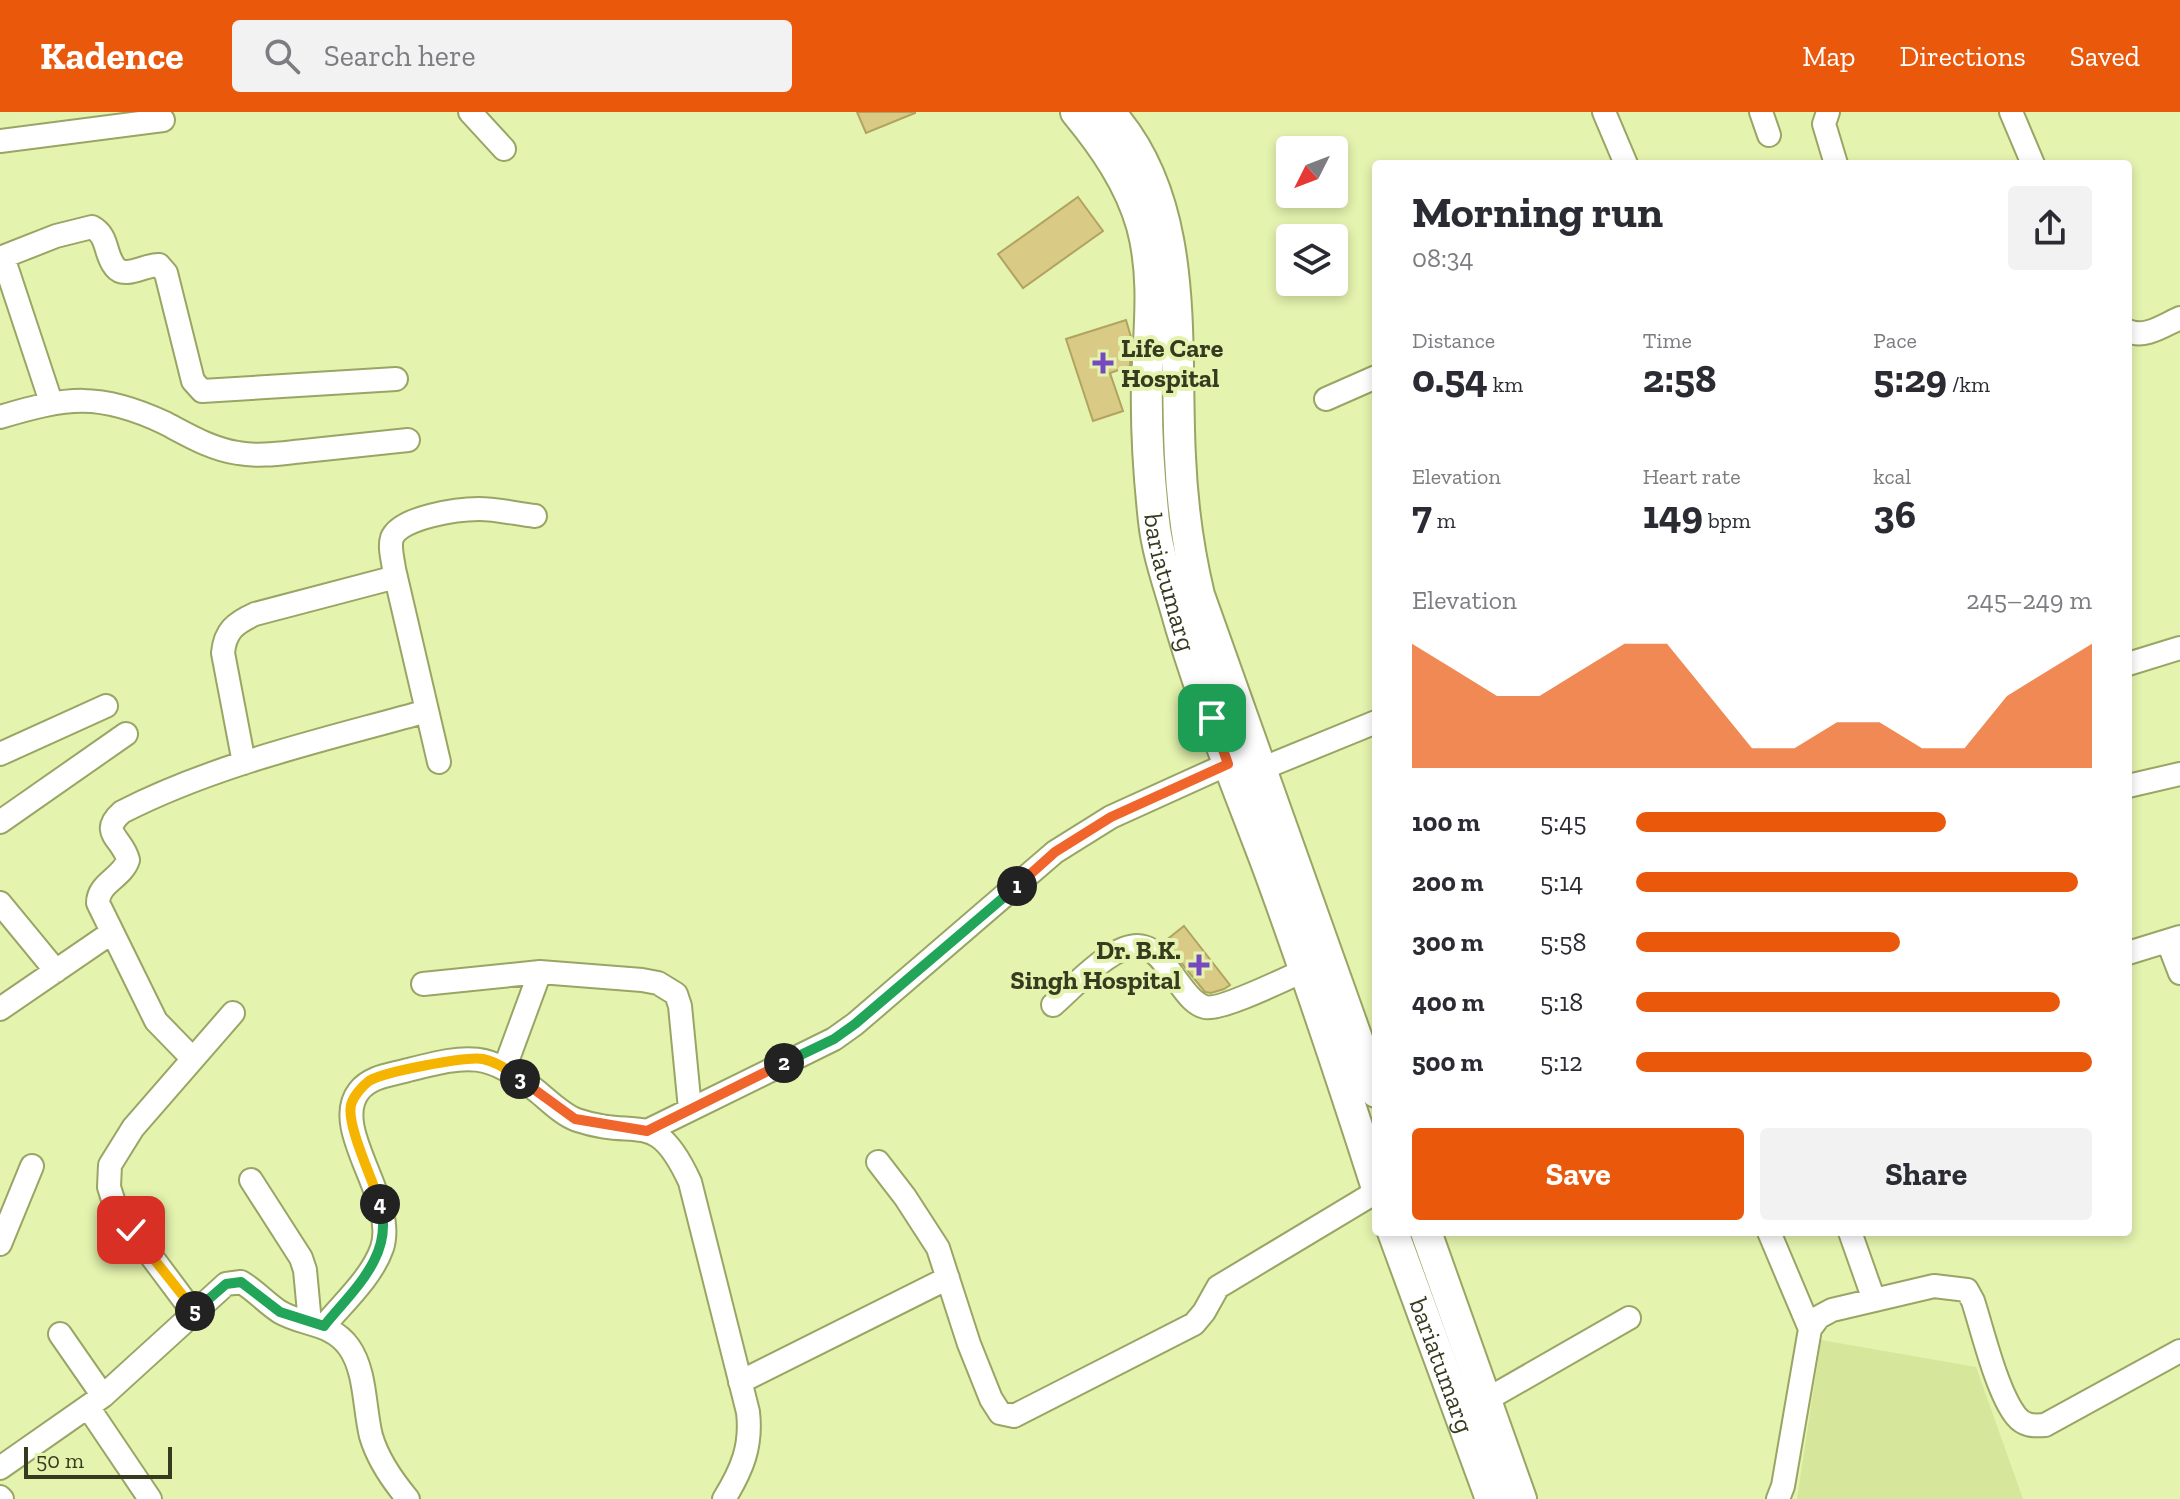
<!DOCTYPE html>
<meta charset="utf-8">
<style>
body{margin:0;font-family:"Zilla Slab",serif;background:#f2f2f3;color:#2b2b33;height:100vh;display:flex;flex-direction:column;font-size:30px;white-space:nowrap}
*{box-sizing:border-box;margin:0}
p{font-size:26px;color:#7c7c81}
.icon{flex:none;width:44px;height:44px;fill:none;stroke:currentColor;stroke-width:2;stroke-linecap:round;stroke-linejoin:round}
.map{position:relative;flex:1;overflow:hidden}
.drawer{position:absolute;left:1372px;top:48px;width:760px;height:1076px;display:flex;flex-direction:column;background:#fff;border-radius:8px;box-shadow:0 4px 12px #0003}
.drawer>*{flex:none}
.needle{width:52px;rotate:228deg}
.controls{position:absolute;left:1276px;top:24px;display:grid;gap:16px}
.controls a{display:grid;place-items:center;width:72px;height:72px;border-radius:8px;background:#fff;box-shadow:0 4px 12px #0003;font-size:40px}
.scale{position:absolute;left:24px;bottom:20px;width:148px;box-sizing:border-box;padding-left:8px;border:4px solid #363b20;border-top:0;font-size:22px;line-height:28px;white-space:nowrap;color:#363b20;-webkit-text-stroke:6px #e4f3ae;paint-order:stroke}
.pin{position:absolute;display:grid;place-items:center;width:68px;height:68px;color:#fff;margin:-34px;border-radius:16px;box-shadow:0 4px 12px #0006}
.km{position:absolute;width:40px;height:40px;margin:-20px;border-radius:50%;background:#222;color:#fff;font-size:22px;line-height:40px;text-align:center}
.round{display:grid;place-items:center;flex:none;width:84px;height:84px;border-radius:8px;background:#f2f2f3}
.head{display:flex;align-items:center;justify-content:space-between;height:136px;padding:0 40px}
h1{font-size:44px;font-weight:700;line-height:60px}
.figures{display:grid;grid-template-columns:repeat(3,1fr);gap:12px;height:136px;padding:8px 40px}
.figures div{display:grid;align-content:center}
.figures b{font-size:40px;font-weight:700}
.figures small{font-size:22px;font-weight:400}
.figures p{font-size:22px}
.chart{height:224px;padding:16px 40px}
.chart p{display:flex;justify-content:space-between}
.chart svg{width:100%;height:144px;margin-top:8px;fill:#ea580c;opacity:.7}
.cta{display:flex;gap:16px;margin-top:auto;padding:16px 40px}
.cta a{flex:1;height:92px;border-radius:8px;background:#ea580c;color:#fff;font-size:32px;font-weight:700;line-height:92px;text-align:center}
.cta a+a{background:#f2f2f3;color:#2b2b33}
ul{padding:0 40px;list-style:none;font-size:26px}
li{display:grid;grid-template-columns:128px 96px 1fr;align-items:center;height:60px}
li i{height:20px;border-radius:10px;background:#ea580c}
header{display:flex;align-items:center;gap:48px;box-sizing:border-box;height:112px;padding:0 40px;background:#ea580c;color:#fff}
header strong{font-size:38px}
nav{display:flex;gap:44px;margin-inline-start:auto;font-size:28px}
.search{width:560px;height:72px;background:#f2f2f3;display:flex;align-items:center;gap:20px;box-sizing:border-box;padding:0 28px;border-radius:8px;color:#7c7c81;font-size:30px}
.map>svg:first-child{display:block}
</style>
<header>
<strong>Kadence</strong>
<div class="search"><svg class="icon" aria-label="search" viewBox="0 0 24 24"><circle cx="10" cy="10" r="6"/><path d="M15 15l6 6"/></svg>Search here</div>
<nav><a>Map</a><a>Directions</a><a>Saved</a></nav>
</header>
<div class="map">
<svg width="2180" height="1387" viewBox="0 0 2180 1387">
<rect width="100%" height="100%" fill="#e4f3ae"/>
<!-- built -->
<path fill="#d6e69a" d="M1821,1228L1976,1255L2023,1387H1797Z"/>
<!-- building -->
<path fill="#d9cb86" stroke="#b1a360" stroke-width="2" d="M857,0H915V1L866,21Z
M1078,85L1103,119L1023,176L998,142Z
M1126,208L1131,225L1130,254L1110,261L1123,299L1093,309L1066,227Z
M1184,814L1230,873L1224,877L1211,881L1205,880L1164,830Z"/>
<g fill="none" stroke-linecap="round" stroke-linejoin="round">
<!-- street casing -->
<g stroke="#98a564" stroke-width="26">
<path id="street" d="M470,0L504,37
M1604,0L1626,52
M1761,0L1769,23
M1828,0L1824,12L1836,52
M2011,0L2033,52
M0,29L163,8
M3,145L51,290
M0,146L56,124L92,115C109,124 104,142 115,155C125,168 146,152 159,153L166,161L193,269L202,279L396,267
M2128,219C2145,227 2164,213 2180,206
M1326,287L1376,265
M0,305C67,285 99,280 165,311C188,323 211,337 238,341C259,345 283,341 304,339C339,335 373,332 408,328
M2128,552L2180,536
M0,642L106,594
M439,650L394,457C393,448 389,435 392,426C400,405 459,397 479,397C497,397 517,402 535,404
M244,651L223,541C225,519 235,511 255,502L396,465
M1261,657L1376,610
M2128,674L2180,662
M0,710L126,622
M0,791L56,859
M2168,830L2180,861
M2128,841L2180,825
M423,872L540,860
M1053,893C1073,876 1117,826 1144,835C1159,839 1169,859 1178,870C1185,879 1193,892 1205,895C1220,899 1285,867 1303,859
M0,897L111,821
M193,947L156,909L98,791C98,771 122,766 128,748C123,726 98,721 122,700C218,651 324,628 427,599
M505,955L540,860L642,868L658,871L676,882L680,894L690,997
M647,1019L834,927L855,912L1055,740L1111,705L1228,652
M878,1050L905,1085L938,1136L969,1232L991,1287L1000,1301L1014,1304L1194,1212L1204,1200L1218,1175L1376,1080
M251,1068L301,1146L305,1158L310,1211
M1769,1120L1810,1217
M1850,1120L1874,1188
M0,1132L32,1054
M193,1200L116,1097L109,1075L110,1053L133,1016L233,901
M324,1214C343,1191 372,1165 382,1136C398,1087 329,1017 359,979C371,964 391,963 408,958C469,943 486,938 538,980C549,989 563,1003 577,1008C639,1029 655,994 690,1070L748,1300C752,1334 742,1358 724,1387
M60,1222L103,1284
M740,1270L948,1166
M1486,1288L1629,1206
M88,1295L150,1387
M0,1356L103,1284L226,1172L241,1170C255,1178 266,1191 280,1200C304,1214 331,1210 349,1235C366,1259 364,1296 371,1324C378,1348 392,1368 408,1387
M0,1385L2,1387
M1778,1387L1783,1374L1810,1217L1819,1205L1832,1198L1934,1174L1967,1178L1973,1189C1983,1220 1997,1280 2016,1304C2024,1314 2033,1314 2045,1313L2180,1239"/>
</g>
<!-- secondary casing -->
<g stroke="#98a564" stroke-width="34">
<g id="secondary">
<path id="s1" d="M1076,0C1104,34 1130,71 1142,114C1156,165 1149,218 1147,270C1146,316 1149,364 1154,409C1157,437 1166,464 1174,491C1199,582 1236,670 1269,758C1307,862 1342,967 1376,1073"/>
<path d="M1109,0C1192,91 1174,231 1180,345C1182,392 1188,437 1199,483L1376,980"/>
<path id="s2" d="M1393,1120L1491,1387"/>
<path d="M1426,1120L1521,1387"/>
</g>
</g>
<!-- street -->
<use href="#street" stroke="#fff" stroke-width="22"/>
<!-- secondary -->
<use href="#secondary" stroke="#fff" stroke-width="30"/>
</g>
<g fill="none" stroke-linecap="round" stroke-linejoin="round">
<!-- split-1 casing -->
<g stroke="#fff" stroke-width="16">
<path id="split-1" d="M1017,774L1055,740L1111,705L1228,652L1212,606"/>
</g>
<!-- split-2 casing -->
<g stroke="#fff" stroke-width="16">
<path id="split-2" d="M784,951L834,927L855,912L1017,774"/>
</g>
<!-- split-3 casing -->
<g stroke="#fff" stroke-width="16">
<path id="split-3" d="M520,967L575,1007L647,1019L784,951"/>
</g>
<!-- split-4 casing -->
<g stroke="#fff" stroke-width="16">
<path id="split-4" d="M380,1092C374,1070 346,1013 351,993C353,985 362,974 369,969C383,960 466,944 483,947C497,950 509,958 520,967"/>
</g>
<!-- split-5 casing -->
<g stroke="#fff" stroke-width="16">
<path id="split-5" d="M195,1199L226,1172L241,1170L280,1200L324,1214C353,1178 395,1143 380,1092"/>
</g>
<!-- split-6 casing -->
<g stroke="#fff" stroke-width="16">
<path id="split-6" d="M131,1118L195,1199"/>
</g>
<!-- split-1 -->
<use href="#split-1" stroke="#f0652b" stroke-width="10"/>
<!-- split-2 -->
<use href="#split-2" stroke="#22a559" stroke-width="10"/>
<!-- split-3 -->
<use href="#split-3" stroke="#f0652b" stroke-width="10"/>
<!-- split-4 -->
<use href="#split-4" stroke="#f5b400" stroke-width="10"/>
<!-- split-5 -->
<use href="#split-5" stroke="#22a559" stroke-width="10"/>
<!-- split-6 -->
<use href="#split-6" stroke="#f5b400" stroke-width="10"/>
</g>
<!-- markers -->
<g fill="#7748c0" stroke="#e4f3ae" stroke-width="3">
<path d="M1099 239h8v8h8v8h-8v8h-8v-8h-8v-8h8z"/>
<path d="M1195 841h8v8h8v8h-8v8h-8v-8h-8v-8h8z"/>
</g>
<g text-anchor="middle" stroke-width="8" stroke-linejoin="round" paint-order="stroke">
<!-- poi labels -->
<g font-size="26" font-weight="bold" fill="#363b20" stroke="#e4f3ae" text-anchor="start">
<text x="1121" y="245">Life Care<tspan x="1121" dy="30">Hospital</tspan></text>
<text x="1181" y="847" text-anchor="end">Dr. B.K.<tspan x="1181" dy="30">Singh Hospital</tspan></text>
</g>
<!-- street labels -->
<g font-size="26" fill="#363b20" stroke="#e4f3ae">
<text dy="9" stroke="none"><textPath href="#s1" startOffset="492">bariatumarg</textPath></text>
<text dy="9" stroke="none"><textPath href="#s2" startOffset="142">bariatumarg</textPath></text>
</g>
</g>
</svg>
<div class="controls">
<a><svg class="needle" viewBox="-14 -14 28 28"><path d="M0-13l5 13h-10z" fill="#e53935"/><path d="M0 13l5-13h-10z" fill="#7c7c81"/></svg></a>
<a><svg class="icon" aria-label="layers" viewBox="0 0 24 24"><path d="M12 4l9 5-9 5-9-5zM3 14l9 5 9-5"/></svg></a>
</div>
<div class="scale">50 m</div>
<div class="pin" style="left:1212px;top:606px;background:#1e9e55"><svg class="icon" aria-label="arrive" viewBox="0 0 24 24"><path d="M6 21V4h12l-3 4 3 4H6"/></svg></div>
<div class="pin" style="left:131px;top:1118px;background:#d93025"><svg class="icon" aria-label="check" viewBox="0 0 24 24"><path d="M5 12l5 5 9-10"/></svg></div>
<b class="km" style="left:1017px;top:774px">1</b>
<b class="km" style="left:784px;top:951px">2</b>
<b class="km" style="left:520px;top:967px">3</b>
<b class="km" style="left:380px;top:1092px">4</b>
<b class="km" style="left:195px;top:1199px">5</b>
<section class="drawer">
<div class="head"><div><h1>Morning run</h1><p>08:34</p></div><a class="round"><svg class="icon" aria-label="share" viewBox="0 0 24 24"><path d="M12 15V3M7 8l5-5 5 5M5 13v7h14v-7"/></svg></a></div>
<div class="figures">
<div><p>Distance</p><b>0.54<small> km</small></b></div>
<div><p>Time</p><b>2:58</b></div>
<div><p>Pace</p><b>5:29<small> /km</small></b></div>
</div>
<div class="figures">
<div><p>Elevation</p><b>7<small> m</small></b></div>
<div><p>Heart rate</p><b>149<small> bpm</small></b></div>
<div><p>kcal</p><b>36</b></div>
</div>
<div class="chart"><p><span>Elevation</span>245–249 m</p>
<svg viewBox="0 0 160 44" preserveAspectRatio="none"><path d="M0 44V6L10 14L20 22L30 22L40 14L50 6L60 6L70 22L80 38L90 38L100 30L110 30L120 38L130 38L140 22L150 14L160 6V44z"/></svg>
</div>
<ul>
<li><b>100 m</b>5:45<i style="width:68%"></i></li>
<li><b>200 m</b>5:14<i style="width:97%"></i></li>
<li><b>300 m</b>5:58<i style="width:58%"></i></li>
<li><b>400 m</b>5:18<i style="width:93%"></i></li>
<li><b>500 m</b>5:12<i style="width:100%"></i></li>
</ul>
<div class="cta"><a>Save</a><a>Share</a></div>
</section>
</div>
